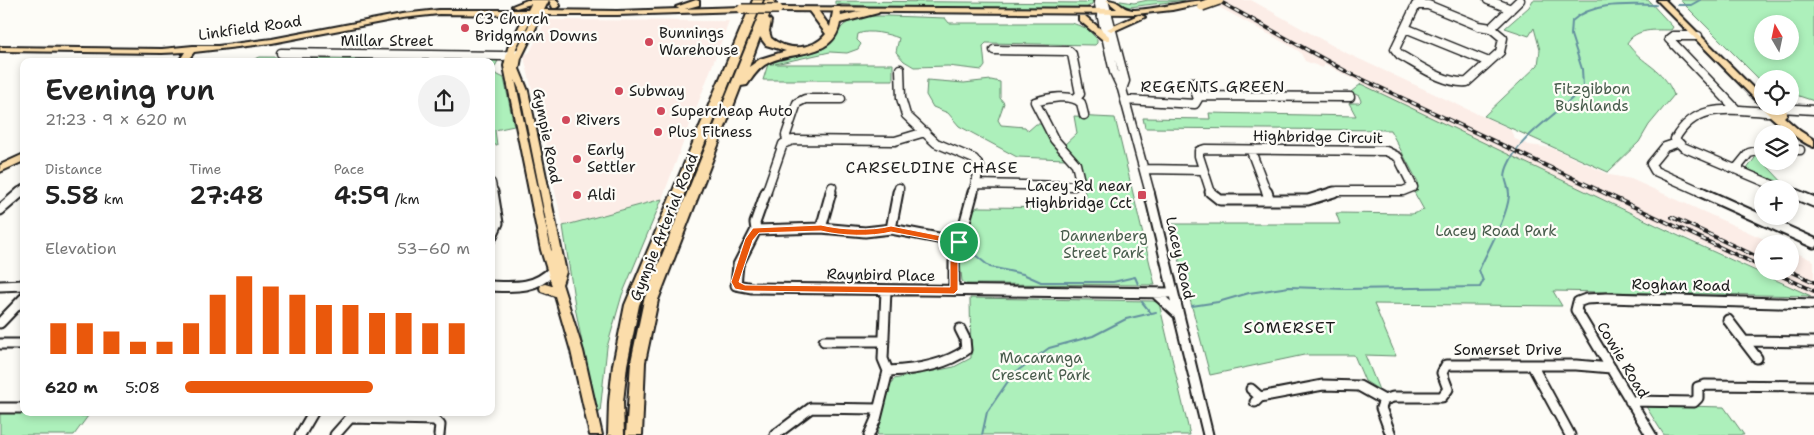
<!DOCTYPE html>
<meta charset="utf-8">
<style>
body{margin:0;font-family:"Shantell Sans",sans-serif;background:#f2f2f2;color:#222;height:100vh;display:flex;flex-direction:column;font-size:19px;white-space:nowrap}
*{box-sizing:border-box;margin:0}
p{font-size:16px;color:#767676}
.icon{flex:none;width:28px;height:28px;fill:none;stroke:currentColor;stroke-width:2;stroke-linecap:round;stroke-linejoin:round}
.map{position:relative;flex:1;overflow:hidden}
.side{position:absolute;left:20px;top:58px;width:475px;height:358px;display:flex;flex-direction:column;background:#fff;border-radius:10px;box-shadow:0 2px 8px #0003}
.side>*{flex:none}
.needle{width:32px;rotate:351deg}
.fabs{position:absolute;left:1754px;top:15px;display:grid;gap:10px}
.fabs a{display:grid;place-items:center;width:45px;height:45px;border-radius:50%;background:#fff;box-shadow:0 2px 8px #0003;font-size:25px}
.pin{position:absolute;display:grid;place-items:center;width:42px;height:42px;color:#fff;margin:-21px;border:2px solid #fff;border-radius:50%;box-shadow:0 1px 5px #0007}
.round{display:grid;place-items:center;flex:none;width:52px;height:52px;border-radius:26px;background:#f2f2f2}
.overview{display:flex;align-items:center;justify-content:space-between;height:85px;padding:0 25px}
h1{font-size:28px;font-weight:600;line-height:38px}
.metrics{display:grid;grid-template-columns:repeat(3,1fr);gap:8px;height:85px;padding:5px 25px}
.metrics div{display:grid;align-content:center}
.metrics b{font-size:25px;font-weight:600}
.metrics small{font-size:14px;font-weight:400}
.metrics p{font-size:14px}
.chart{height:140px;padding:10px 25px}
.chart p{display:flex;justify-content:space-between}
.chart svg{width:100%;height:90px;margin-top:5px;stroke:#ea580c;stroke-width:6}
ul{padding:0 25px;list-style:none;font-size:16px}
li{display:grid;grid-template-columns:80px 60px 1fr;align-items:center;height:38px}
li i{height:12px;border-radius:6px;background:#ea580c}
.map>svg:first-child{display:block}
</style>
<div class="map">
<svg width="1814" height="435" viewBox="0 0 1814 435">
<rect width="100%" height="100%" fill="#fdfcf7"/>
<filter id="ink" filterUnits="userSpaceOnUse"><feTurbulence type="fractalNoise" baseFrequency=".02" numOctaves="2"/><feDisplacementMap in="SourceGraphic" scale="10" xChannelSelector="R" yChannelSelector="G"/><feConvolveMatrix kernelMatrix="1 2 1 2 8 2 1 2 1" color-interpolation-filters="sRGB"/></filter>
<g filter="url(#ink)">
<!-- built -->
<path fill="#fcede7" d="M1206,0H1251L1344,52L1510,129L1515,139L1529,145L1552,148L1610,175L1631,179L1775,244H1762V271H1790V250L1814,261V297L1461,133L1373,90L1325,64L1323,68L1305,61L1300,52L1292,47Z
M546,20L729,21L662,199L563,226L554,187L553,174L525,61L524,55L530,52Z"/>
<!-- green -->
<path fill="#adf0bb" stroke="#64866c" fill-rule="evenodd" d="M1089,0H1093L1092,4L1086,8H891L835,4V1L1086,3Z
M1114,0L1134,3L1148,0H1185L1130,7L1122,5Z
M1533,0H1648L1673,27L1671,30C1656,30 1636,28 1627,43C1642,65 1663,67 1674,95L1649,125L1639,142L1608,172L1484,116L1538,65L1540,50L1534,28L1529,36L1505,28L1529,7Z
M1680,0H1814V101L1790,93V79H1762V82ZM1762,24H1790V51H1762Z
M889,16L945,18L949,23H1072L1086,28L1097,39V43L1095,45L986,43L983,46L985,66L982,70L948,66L914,67L904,61L896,52L899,38C888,34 869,29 858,34L857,40L861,44L858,49L847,53L830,52L775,64H893V80H763L768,64H774L771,61C787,56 806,56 821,50C834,44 835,33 844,25C855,15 876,16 889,16Z
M260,57L499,59L492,72L504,78L514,126L495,130L497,145H491V61H250Z
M927,80L964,83L991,80L1000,82V98L1004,103L998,120L1001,125L1025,127L1028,131L1036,124H1042L1052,145L1065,159L1017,157L959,126L948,113L933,107L926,95Z
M1361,84L1681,237L1811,296L1553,291L1562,306L1374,304L1396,356L1365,355L1379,390L1365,381L1354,355H1304L1210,375L1170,224H1340L1336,213L1412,214L1424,210L1414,192L1418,182L1390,130L1145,128L1143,118L1210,119L1209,113L1356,116L1349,103H1359L1361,101L1359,96L1351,92Z
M1074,116L1115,118L1155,285L966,284L962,281L960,262L974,209L978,207L1088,208L1078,159L1064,145L1077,133Z
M1757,155L1786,186L1747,169Z
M662,199L622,295L607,347L600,412L596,413L576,312L563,226Z
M970,298L1153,301L1159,303L1190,435H877C881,423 889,386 894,379L954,367L971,358Z
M1645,405L1724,407L1744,435H1664Z
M0,413H59L57,416H88L74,435H0Z"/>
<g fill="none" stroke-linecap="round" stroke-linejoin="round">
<!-- stream -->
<path stroke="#63909e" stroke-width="2" d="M1678,5H1691L1700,0
M974,254L990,267L1023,274L1041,282H1113L1135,277L1138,284
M1142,302L1151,313
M1192,306L1218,302L1249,293L1289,287L1346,289L1480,287L1483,281L1479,270C1488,249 1507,218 1509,196C1510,183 1500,181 1509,163C1524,131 1561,113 1583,87L1582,69L1571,35L1572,21C1594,1 1629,5 1656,5
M982,435L987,412L1013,374L1049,348L1093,336L1126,319L1156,312"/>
<!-- minor-far1 casing -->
<g stroke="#1c1c1c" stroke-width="11">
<path id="minor-far1" d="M1098,0L1114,72L1122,89L1150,193
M1104,0L1125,81L1122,89
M1488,0L1511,9
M1416,5H1428L1479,26L1491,28L1503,38L1500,52L1467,82C1444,84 1420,66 1400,55L1395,49Z
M1405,28L1489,62
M1491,28L1520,0
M1698,36H1673L1669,39L1737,110
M994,50L1069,51L1072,54L1080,94L1076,98
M281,53L503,56L518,53
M900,69L901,98L906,115L936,143L974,159L980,167L973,193
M1197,96L1350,97
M1126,100L1195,104L1198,99L1192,82
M1780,108L1814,110
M1769,112C1731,110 1697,101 1675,139L1683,147L1782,189
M787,141L786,135L797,103L805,99H841
M1677,143L1665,147L1651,164L1655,171L1704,193
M1790,150H1800
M1251,151L1267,193
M1144,169L1203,170
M1736,169L1749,153L1762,150
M491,183L493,193
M976,184L1074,186L1080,181L1076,164L1054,139L1035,102C1047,98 1072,93 1081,103L1084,115
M1790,192L1793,193
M19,193L24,189
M766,193L783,144L793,140L895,141L925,132
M830,193L832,187
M898,193L899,188
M1211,193L1199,156V151L1205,149L1386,151L1398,157L1413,187L1403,191H1337L1330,193"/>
</g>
<!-- minor casing -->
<g stroke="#1c1c1c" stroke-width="13">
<path id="minor" d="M766,192L755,223L756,230L738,265L736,285L752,288L1173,293
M1149,192L1208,435
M1210,192L1220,200H1308L1334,192
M1267,192L1269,198
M1701,192L1814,243
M1790,192L1814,202
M0,210L21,192
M821,228L831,192
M891,229L898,192
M756,230L821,228L865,232L891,229L959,242
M491,238L498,223L493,192
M0,286L24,285
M491,286C515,287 535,289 553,270
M954,290V262L973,192
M1155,293L1178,314
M1728,320L1757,358
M0,323L24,298
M824,341H884
M1745,341L1814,342
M0,344H24
M1532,365L1570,435
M888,371C915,370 944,366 966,350L965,339L960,329
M1251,389L1260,397L1255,402
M1260,397L1323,385L1359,386L1384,400
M1630,401L1694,402L1698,398V387L1705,385L1814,386
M0,408H24
M352,411L353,418L435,420L440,425L439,435
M300,435L314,411
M335,435L351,417
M775,435L811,408L878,409
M869,435L876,419L888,371L883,359L886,290
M1391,435L1381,408L1384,400L1393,397H1442L1448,389L1442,373L1446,365H1576L1611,368
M1651,435L1576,310L1578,302L1586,299L1607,298L1814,304"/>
</g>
<!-- major casing -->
<g stroke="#1c1c1c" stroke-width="4">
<path id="major" d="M527,0H541L536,10L541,0H549L544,10L617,11L742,7L746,9L742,11L617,15H542L521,58L519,69L528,91L566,272L562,284L583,351L602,435H590L571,351L555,296L541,291L540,288L541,285L545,284L552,286L541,250L504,66L508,48L525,15L439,14L402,18L272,43L194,52L187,61H179L185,52L162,53L0,51V47L162,49L193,46H218L272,39L402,14L439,10H528L531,4L516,8L512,6ZM533,15H534L515,54L516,48ZM515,80L520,91L552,251L551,250Z
M549,0H557L560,6L556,8H553Z
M1106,0C1122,0 1120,10 1135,10C1160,9 1185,0 1210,0L1209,2L1172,10L1136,14L778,11L774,9L778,7L1117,9Z
M1657,0H1665L1762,97V104L1759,103Z
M1138,15H1141L1145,17L1114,31H1111L1107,29Z
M1079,16H1085L1109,36V40H1103L1079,20Z
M1762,104V106H1770L1775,110L1778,111L1773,106H1783L1786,108L1787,114L1784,117L1800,131L1814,140V147C1801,143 1769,117 1761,106Z
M24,154V161L0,172V165Z"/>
</g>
<!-- highway casing -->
<g stroke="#1c1c1c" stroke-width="4">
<path id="highway" d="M696,0L699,1V5L681,10L676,7Z
M753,0H763L639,305L627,365L623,402L624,435H608L609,402L613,365L625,305Z
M765,0H775L768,18L771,21L769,31L771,38C787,51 812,51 826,34L809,11L811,9H817L830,27L834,7H840L841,16L875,8L880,11L878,13L840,23C834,59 793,50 768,63C758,68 753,77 747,85L741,86L658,300L645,362L642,435H626L631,362L644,300ZM760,37L766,45L786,51L760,59L749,67Z"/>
</g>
<!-- minor-far1 -->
<use href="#minor-far1" stroke="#fdfcf7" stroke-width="8"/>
<!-- minor -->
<use href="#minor" stroke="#fdfcf7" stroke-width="9"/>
<!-- major -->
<use href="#major" fill="#fbddab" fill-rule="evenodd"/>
<!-- highway -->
<use href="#highway" fill="#fbddab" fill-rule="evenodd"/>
<!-- rail casing -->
<g stroke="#1c1c1c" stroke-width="4">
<path id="rail" d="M1217,0L1349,73L1762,267
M1672,217L1762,259
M1771,271L1814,291
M1790,271L1814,282"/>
</g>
<!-- rail -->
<use href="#rail" stroke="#fdfcf7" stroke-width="2" stroke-dasharray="5" stroke-linecap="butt"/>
<!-- major-bridge casing -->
<g stroke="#1c1c1c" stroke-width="12" stroke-linecap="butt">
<path id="major-bridge" d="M1202,6L1219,0
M742,9H778"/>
</g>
<!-- major-bridge -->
<use href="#major-bridge" stroke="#fbddab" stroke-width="9"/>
</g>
</g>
<!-- route -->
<path fill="#ea580c" stroke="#fff" fill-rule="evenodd" d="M821,225C842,230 871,231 891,226L962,240L958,262V290L954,294L745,291L735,289L731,282L745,239L753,228ZM821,231C842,236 871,237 891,232L954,244L950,262V287L745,285L739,282L753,240L759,233Z"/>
<!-- markers -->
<g fill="#d1495b" stroke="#fdfcf7" stroke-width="2">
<circle cx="465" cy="28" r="5"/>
<circle cx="649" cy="42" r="5"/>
<circle cx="619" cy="91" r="5"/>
<circle cx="661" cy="111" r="5"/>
<circle cx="566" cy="120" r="5"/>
<circle cx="658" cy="132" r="5"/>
<circle cx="577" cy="159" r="5"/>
<circle cx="577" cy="195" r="5"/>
<rect x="1137" y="190" width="10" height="10" rx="2.5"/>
</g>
<g text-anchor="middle" stroke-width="4.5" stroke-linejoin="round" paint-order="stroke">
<!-- poi labels -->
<g font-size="15" fill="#1c1c1c" stroke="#fdfcf7" text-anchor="start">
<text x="475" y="24">C3 Church<tspan x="475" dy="17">Bridgman Downs</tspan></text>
<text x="659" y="38">Bunnings<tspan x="659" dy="17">Warehouse</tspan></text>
<text x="629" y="96">Subway</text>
<text x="671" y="116">Supercheap Auto</text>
<text x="576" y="125">Rivers</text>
<text x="668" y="137">Plus Fitness</text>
<text x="587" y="155">Early<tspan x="587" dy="17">Settler</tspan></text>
<text x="1132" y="191" text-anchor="end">Lacey Rd near<tspan x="1132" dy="17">Highbridge Cct</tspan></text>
<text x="587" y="200">Aldi</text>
</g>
<!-- street labels -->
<g font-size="15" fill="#1c1c1c" stroke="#fdfcf7">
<text transform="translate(250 28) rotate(-8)" y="5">Linkfield Road</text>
<text x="387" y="46">Millar Street</text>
<text transform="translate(547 136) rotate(79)" y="5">Gympie Road</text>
<text transform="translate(1318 137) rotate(1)" y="5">Highbridge Circuit</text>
<text transform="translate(664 227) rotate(-68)" y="5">Gympie Arterial Road</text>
<text transform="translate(1180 258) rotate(77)" y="5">Lacey Road</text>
<text transform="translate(881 275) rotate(1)" y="5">Raynbird Place</text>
<text transform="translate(1681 285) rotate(1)" y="5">Roghan Road</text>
<text x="1508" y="355">Somerset Drive</text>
<text transform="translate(1623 360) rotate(59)" y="5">Cowie Road</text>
</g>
<!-- park labels -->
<g font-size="15" fill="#485c4c" stroke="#fdfcf7">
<text x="1592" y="94">Fitzgibbon<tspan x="1592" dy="17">Bushlands</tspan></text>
<text x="1496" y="236">Lacey Road Park</text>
<text x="1104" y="241">Dannenberg<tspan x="1104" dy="17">Street Park</tspan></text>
<text x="1041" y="363">Macaranga<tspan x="1041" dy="17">Crescent Park</tspan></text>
</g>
<!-- neighbourhood labels -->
<g font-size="16" letter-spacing="1" fill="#1c1c1c" stroke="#fdfcf7">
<text x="1213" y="92">REGENTS GREEN</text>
<text x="932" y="173">CARSELDINE CHASE</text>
<text x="1290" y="333">SOMERSET</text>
</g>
</g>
</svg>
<div class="fabs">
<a><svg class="needle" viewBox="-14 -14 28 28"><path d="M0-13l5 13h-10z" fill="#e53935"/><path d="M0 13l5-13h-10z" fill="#767676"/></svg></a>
<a><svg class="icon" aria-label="locate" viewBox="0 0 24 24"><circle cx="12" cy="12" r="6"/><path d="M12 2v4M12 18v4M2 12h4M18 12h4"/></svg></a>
<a><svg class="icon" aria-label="layers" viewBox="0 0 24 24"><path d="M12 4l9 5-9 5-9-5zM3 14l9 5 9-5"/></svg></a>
<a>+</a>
<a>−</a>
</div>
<div class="pin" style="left:959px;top:242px;background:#1e9e55"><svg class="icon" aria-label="arrive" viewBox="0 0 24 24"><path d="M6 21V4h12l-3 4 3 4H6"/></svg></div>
<section class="side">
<div class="overview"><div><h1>Evening run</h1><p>21:23 · 9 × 620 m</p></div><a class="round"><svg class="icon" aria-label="share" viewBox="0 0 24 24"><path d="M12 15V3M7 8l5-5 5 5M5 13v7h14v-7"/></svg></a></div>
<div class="metrics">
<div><p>Distance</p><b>5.58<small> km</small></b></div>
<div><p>Time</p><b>27:48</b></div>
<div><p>Pace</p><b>4:59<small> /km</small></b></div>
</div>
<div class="chart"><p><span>Elevation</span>53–60 m</p>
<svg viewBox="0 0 160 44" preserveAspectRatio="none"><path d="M5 44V29M15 44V29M25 44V33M35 44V38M45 44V38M55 44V29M65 44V15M75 44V6M85 44V11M95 44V15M105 44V20M115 44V20M125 44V24M135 44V24M145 44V29M155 44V29"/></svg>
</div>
<ul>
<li><b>620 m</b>5:08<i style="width:66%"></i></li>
</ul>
</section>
</div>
